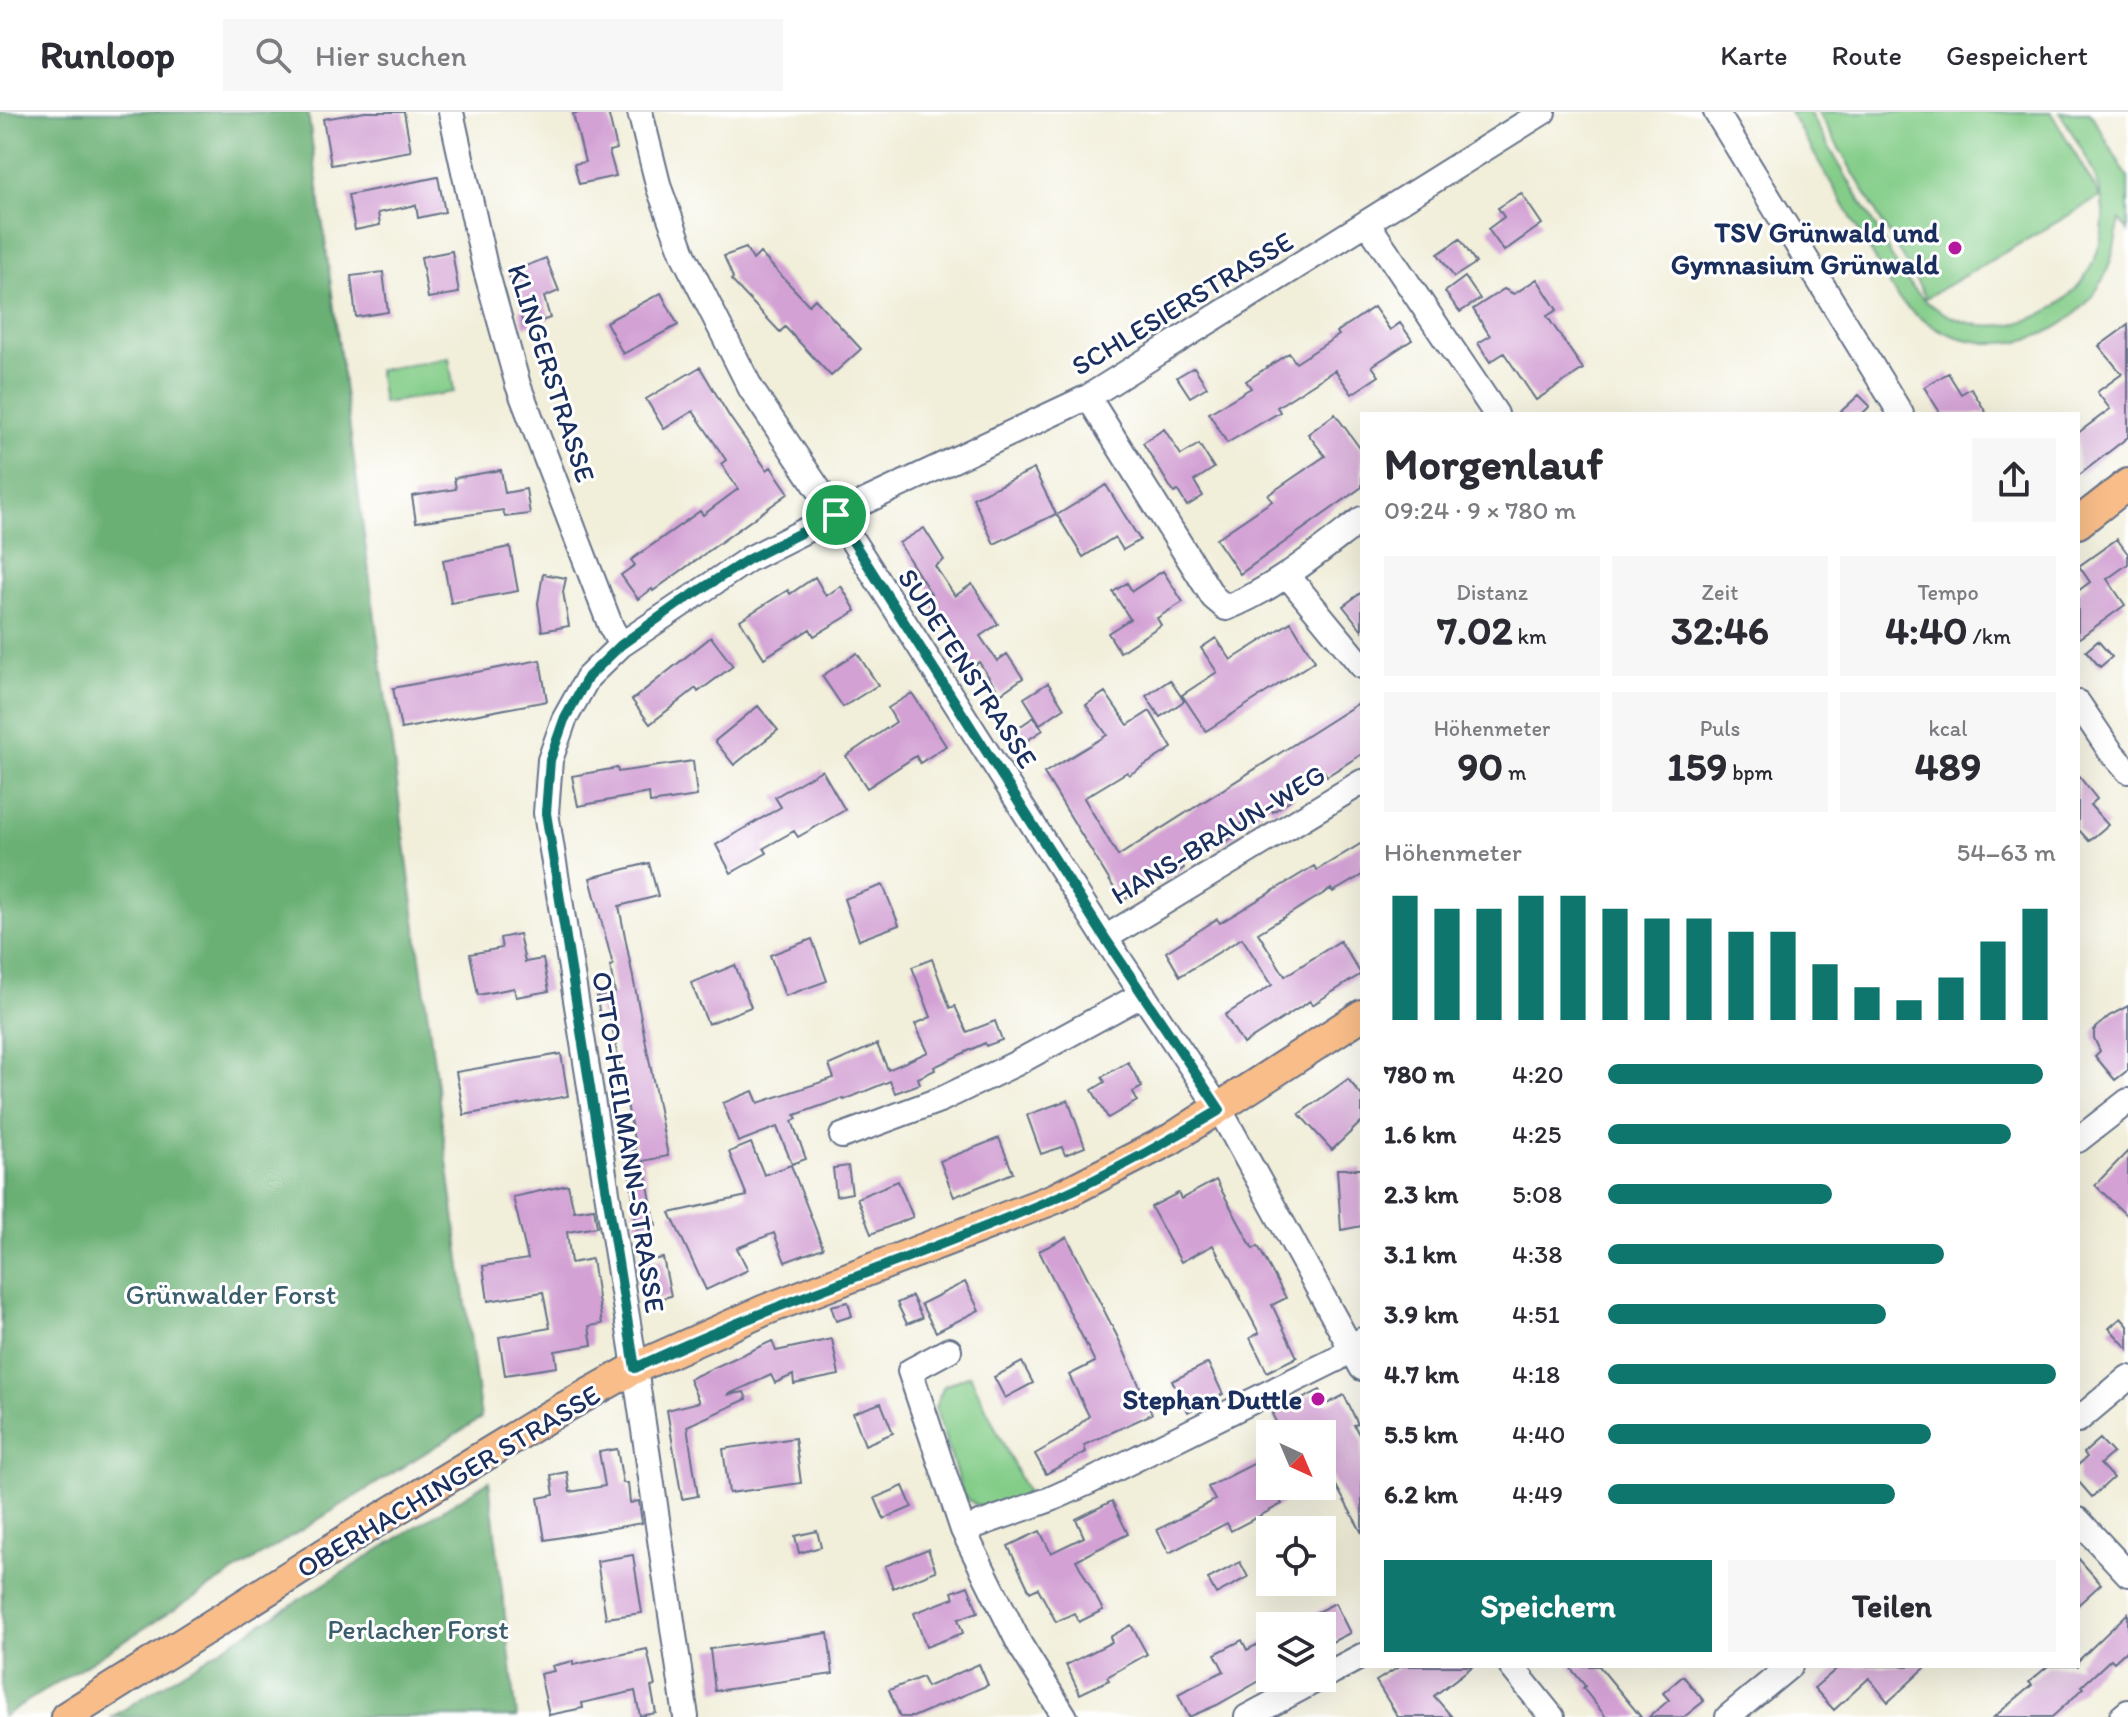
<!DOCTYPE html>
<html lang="de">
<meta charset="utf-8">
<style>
body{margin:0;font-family:Itim,sans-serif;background:#f7f7f7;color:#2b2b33;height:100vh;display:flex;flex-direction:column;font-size:30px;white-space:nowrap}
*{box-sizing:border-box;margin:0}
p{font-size:26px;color:#7c7c81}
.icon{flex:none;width:44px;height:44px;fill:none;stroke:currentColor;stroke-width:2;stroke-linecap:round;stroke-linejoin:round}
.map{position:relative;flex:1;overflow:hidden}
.panel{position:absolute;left:1360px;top:300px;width:720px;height:1256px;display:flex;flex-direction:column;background:#fff;border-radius:0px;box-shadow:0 8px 32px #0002}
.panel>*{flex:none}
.needle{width:52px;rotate:136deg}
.buttons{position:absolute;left:1256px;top:1308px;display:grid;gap:16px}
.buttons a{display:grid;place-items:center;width:80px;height:80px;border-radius:0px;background:#fff;box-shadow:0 8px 32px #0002;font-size:40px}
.pin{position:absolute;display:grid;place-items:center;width:68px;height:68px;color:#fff;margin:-34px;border:4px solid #fff;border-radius:50%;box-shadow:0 2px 8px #0007}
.round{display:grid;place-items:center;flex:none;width:84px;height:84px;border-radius:0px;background:#f7f7f7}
.overview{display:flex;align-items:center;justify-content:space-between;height:136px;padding:0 24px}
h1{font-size:44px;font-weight:700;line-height:60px}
.metrics{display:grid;grid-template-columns:repeat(3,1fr);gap:12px;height:136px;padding:8px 24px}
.metrics div{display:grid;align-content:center;border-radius:0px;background:#f7f7f7;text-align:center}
.metrics b{font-size:40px;font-weight:700}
.metrics small{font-size:22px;font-weight:400}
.metrics p{font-size:22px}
.chart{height:224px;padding:16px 24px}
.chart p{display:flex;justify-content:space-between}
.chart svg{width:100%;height:144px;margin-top:8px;stroke:#0f766e;stroke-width:6}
.primary-button{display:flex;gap:16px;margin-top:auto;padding:16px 24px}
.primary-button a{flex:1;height:92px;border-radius:0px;background:#0f766e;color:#fff;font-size:32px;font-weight:700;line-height:92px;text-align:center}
.primary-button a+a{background:#f7f7f7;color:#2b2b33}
ul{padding:0 24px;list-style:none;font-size:26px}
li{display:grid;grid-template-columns:128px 96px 1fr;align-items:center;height:60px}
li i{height:20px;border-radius:10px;background:#0f766e}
header{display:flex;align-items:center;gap:48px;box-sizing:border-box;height:112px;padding:0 40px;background:#fff;border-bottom:2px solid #e1e1e2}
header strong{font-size:38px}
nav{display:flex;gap:44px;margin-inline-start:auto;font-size:28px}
.search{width:560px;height:72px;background:#f7f7f7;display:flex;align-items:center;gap:20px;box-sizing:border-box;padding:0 28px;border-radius:0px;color:#7c7c81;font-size:30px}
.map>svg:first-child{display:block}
</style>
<header>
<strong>Runloop</strong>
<div class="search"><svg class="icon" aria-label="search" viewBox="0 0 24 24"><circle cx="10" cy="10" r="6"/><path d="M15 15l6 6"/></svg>Hier suchen</div>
<nav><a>Karte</a><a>Route</a><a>Gespeichert</a></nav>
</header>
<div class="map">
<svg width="2128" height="1605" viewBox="0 0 2128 1605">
<rect width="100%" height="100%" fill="#fff"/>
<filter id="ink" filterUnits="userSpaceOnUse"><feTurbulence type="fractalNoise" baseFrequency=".0125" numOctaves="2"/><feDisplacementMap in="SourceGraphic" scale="16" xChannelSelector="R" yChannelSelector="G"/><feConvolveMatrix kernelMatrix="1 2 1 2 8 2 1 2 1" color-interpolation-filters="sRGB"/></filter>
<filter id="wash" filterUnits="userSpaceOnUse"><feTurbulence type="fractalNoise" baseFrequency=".006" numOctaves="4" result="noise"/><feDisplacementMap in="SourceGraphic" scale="32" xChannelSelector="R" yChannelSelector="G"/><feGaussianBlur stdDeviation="1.8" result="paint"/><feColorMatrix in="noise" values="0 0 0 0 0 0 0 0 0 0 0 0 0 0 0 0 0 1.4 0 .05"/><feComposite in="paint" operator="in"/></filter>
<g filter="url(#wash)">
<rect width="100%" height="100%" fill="#f1eed9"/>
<!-- green -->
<path fill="#84cd89" stroke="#507e74" stroke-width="2" d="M1790,0H1809C1829,35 1849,70 1870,105C1889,138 1904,177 1937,197C2011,244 2108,185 2103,99C2101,62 2077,31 2060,0H2090L2128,66V119L2120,107C2115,131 2112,155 2098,176C2049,249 1952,247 1897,185Z
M1818,0H2051L2100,85L1926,186Z
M449,246L454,280L383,291L378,258Z
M970,1263L1027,1381C1003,1393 984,1407 963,1382L935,1295L944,1274Z"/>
<!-- forest -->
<path fill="#6bb075" stroke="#43706a" stroke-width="2" d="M0,0H308L481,1306L2,1605Z
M489,1369L517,1605H112Z"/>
<g id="blocks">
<!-- building -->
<path fill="#d3a1d4" d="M365,0H404L411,39L331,53L323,7Z
M582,0H608L617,37L609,39L616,64L579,72L574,52L585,50L573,2Z
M438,65L445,100L418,106L416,93L378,101L380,113L355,118L348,83Z
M1521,81L1542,112L1504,139L1488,117L1504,105L1498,96Z
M1460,127L1476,151L1454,165L1438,142Z
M746,136L753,148L760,141L809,193L815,187L861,237L831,264L785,215L780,220L731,168L733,166L724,144Z
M452,139L459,181L428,186L421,145Z
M546,146L559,179L544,185L550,206L524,215L519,198L522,197L508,161Z
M383,160L388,200L356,205L351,164Z
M1465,165L1480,187L1460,200L1445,180Z
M1537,167L1557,198L1547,204L1583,257L1536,288L1504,241L1490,250L1478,231L1490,224L1473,197L1504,177L1514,182Z
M661,181L678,213L623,242L606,210Z
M1374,195L1390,218L1400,211L1412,228L1372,254L1379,264L1352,282L1335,258L1277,295L1280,300L1227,331L1209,301L1251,276L1246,269L1289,241L1296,251L1339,223L1337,220Z
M2128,213V325L2078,364V321L2110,297L2097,280L2122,262L2099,234Z
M700,255L729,304L767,358L771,355L789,381L653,479L652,477L638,487L621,463L635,453L631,448L700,399L703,403L738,377L721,352L726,348L693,299L664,317L646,287Z
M1194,255L1207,275L1190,285L1177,265Z
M1948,261L1961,282L1971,276L1987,302H1941L1924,275Z
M1859,283L1870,294L1862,302H1838Z
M1335,302L1362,339V375L1240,462L1216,427L1272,389L1268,383L1325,344L1308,322Z
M1164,317L1181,343L1199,332L1214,356L1194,369L1203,384L1187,394L1178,379L1174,381L1143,331Z
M1034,357L1056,402L994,432L973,386Z
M501,358L505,381L526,377L530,402L505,405L503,398L416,410L412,384L456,377L454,366Z
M1106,373L1140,428L1123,438L1115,425L1083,445L1057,403Z
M924,416L944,448L935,454L955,484L972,472L998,512L980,524L997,549L1007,542L1023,566L1000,582L979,550L971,556L959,538L963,535L939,499L936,502L925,486L931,482L899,431Z
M2117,427L2128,442V452L2107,467L2125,493L2078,527V479L2090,470L2079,454Z
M510,435L518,479L451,491L443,448Z
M1163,459L1183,490L1157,506L1161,513L1120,540L1108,521L1130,507L1113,480L1127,471L1132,479Z
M543,462L566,466L563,480L569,514L542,519L538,491Z
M815,465L826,484L841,474L856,499L814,524L810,517L764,546L740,508L788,478L790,482Z
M1362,480V518L1343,494Z
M1291,510L1315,549L1206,619L1182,583L1217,560L1201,536L1216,526L1231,548Z
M711,525L733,554L698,580L696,576L650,612L632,588Z
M2098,529L2112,545L2100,555L2086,539Z
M857,541L878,573L843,595L822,564Z
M540,548L547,589L401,617L393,576Z
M1170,568L1184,589L1160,605L1146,584Z
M1048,571L1064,596L1040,612L1024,586Z
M1105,580L1128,613L1150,599L1172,636L1129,663L1127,660L1084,686L1118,744L1362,589V642L1327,664L1324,659L1290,681L1293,686L1273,700L1269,694L1235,716L1239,721L1218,735L1214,730L1181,752L1184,756L1162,770L1160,765L1122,789L1044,661L1107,623L1086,593Z
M912,581L946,634L920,651L916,644L867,676L846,644L896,610L888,596Z
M758,594L778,618L734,653L715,629Z
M1034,605L1043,618L1023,631L1015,618Z
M693,649L697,684L650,691L649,681L578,694L572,664L617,656L618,660Z
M822,658L845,698L798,725L794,719L764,736L767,741L731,761L716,733L781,695L775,685Z
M2078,663L2097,687L2090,693L2108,713L2089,729L2078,717Z
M1362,731V763L1333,780L1331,777L1258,821L1285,864L1340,829L1361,862L1312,893L1310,889L1243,932L1225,903L1272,873L1242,826L1180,864L1166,840L1217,807L1220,811L1314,754L1317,758Z
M649,751L658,784L619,794L668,1044L643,1049L656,1113L637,1117L627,1040L636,1038L610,904L600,905L597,885L615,881L610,854L613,853L590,766Z
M883,773L899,813L859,828L844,787Z
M519,822L525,850L543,847L549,879L516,885L514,876L478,883L470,842L502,836L500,826Z
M812,827L827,869L785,884L770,843Z
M932,847L950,896L955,894L967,920L995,909L1002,928L986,934L985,931L934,955L935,958L918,966L920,972L895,981L890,969L844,988L843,986L795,1003L797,1007L792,1009L806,1047L792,1052L777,1015L738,1030L723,991L753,979L758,991L834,966L829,953L877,932L888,958L928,940L915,912L931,905L912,855Z
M735,853L751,895L708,912L691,871Z
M2128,894V958L2115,968L2095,944L2100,939L2094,926V918L2109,904Z
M561,942L568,984L464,1003L456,960Z
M1128,950L1142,975L1133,980L1137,989L1108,1006L1092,978L1105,970L1102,965Z
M1348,967L1362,984V1009L1332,1038L1299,1002Z
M1068,988L1085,1035L1065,1043L1062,1035L1041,1042L1027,1003Z
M999,1026L1013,1061L954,1085L940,1049Z
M751,1031L764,1063L791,1053L823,1136L785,1150L774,1121L737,1136L748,1158L706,1178L670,1101L747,1084L729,1040Z
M2128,1039V1105L2095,1073Z
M848,1054L852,1081L836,1084L833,1056Z
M1337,1057H1362V1114L1341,1118Z
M1216,1068L1253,1137L1258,1134L1286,1186L1272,1193L1297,1245L1267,1260L1250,1226L1259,1221L1213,1133L1181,1150L1151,1095L1178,1081L1181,1087Z
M898,1069L913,1105L871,1122L857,1086Z
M568,1073L574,1099L594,1096L597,1115L567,1120L571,1151L592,1147L602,1212L589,1214L592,1233L555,1239L557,1255L505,1263L499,1225L550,1216L543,1180L488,1189L483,1154L528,1147L513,1085Z
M1067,1125L1120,1230L1152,1302L1084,1333L1086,1340L1046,1362L1035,1342L1066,1324L1089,1304L1069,1263L1095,1250L1039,1139Z
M663,1146L671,1184L653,1188L645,1149Z
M965,1170L979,1198L936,1220L921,1192Z
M912,1184L922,1206L907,1212L897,1191Z
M848,1190L852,1204L836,1209L831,1194Z
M2121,1206L2128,1214V1237L2109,1216Z
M832,1227L839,1263L794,1272L793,1263L775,1271L771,1263L727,1283L744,1280L747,1287L687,1314L698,1384L682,1387L667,1298L699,1290L689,1267L772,1229L776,1239Z
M1022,1250L1033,1271L1005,1286L994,1265Z
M1208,1251L1223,1282L1188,1300L1172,1269Z
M1320,1278L1327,1292L1344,1283L1358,1312L1354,1313L1362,1328V1421L1322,1348V1322H1282L1272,1302Z
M881,1291L893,1321L865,1333L853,1301Z
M795,1326L801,1371L729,1381L723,1337Z
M2100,1327L2113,1341L2100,1352L2113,1366L2092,1385L2078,1369V1353L2087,1345L2084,1341Z
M617,1337L623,1371H628L630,1391L639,1389L642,1411L545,1428L538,1386L554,1383L551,1363L567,1360L570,1380L605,1374L599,1340Z
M1259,1349L1270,1374H1273L1282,1392L1231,1419L1227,1411L1169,1441L1157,1418L1215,1388L1208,1375Z
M903,1374L912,1395L884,1407L875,1386Z
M1112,1389L1128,1422L1076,1448L1103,1498L1079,1510L1074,1501L1056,1510L1038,1476L1030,1480L1008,1434L1040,1419L1051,1441L1084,1425L1076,1407Z
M817,1419L821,1435L799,1441L795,1424Z
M928,1437L936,1459L893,1476L885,1454Z
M633,1443L642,1501L606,1506L597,1449Z
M2078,1446L2101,1472L2078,1493Z
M1240,1450L1248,1465L1216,1482L1208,1467Z
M968,1474L978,1500L958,1507L963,1521L926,1535L914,1501L954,1486L952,1480Z
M1335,1491L1350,1521L1322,1535V1514H1316L1311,1503Z
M2128,1501V1537L2114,1550L2111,1547L2082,1574L2084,1576L2052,1605H1994L2032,1573L2029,1570L2048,1554H2078V1549Z
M1131,1513L1147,1542L1107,1565L1109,1568L1080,1582L1066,1553L1112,1530L1110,1525Z
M828,1521L833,1562L715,1579L710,1537Z
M1270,1526V1563L1217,1593L1189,1605L1178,1582L1224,1559L1215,1542L1242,1528L1247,1538Z
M647,1537L655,1574L651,1575L656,1601L640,1604L635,1579L582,1591L583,1596L549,1603L540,1562L554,1559L552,1554L573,1549V1553Z
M979,1552L988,1573L913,1605H900L889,1578L922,1565L927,1575Z
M1401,1554H1473L1434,1584L1452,1605H1398L1376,1569Z
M1569,1554H1599L1641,1605H1606L1583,1576L1585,1574Z
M1840,1554H1927L1888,1590L1869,1566L1834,1598L1814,1576Z
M1683,1564L1704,1589L1684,1605H1649L1669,1588L1663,1581Z"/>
</g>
</g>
<g filter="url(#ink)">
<use href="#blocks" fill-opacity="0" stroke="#667289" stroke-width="2"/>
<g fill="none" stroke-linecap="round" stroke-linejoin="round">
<!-- minor casing -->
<g stroke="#667289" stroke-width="28">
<path id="minor" d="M451,0L485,155L518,273L611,515L621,533
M640,0L659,76L684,144L751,277L836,403L1105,826L1220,998L1362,1256
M1716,0L1901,302
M1368,112L1496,302
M1088,285L1213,485L1226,496C1277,476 1319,439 1362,407
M1287,463L1362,554
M2078,591L2111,640L2128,659
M1105,826L1362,670
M842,1024L942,987L1015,952L1143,882
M2078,1028L2128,989
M949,1238L910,1259L963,1418L1020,1533L1065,1605
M2078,1308L2128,1266
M2078,1408L2128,1462
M963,1418L1051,1387L1091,1369L1337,1247L1362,1228
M1511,1554L1552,1605
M1322,1565L1362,1544
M686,1605L632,1236L546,701L550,648L564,608L588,565L621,533L749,447L836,403L1088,285L1543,0
M1247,1605L1320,1566
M1728,1605L1790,1554
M2122,1605L2128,1600"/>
</g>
<!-- major casing -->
<g stroke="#667289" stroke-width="34">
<path id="major" d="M2078,411L2128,372
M66,1605L372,1412L551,1303L635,1256L765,1198L1056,1086L1171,1027L1362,903"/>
</g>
<!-- minor -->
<use href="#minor" stroke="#fff" stroke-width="24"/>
<!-- major -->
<use href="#major" stroke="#f8bd89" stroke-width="30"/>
</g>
</g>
<g fill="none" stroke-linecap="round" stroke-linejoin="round" filter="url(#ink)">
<!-- route casing -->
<g stroke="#fff" stroke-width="16">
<path id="route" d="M836,403L1105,826L1220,998C1166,1030 1111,1062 1053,1087C915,1146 771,1192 635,1256L546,701L550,648L564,608L588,565L621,533L678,492L749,447Z"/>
</g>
<!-- route -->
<use href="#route" stroke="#0f766e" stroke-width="10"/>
</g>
<!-- markers -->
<g fill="#b5179e" stroke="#fff" stroke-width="3">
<circle cx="1955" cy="136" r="8"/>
<circle cx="1318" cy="1287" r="8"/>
</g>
<g text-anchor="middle" stroke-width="6" stroke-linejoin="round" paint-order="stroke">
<!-- poi labels -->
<g font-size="28" font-weight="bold" fill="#1b2f5e" stroke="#fff" text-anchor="end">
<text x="1939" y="130">TSV Grünwald und<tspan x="1939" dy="32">Gymnasium Grünwald</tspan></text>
<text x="1302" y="1297">Stephan Duttle</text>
</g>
<!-- street labels -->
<g font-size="28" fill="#1b2f5e" stroke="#fff">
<text transform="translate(1182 191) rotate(-31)" y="10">SCHLESIERSTRASSE</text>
<text transform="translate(552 261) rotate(72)" y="10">KLINGERSTRASSE</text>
<text transform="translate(968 556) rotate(57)" y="10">SUDETENSTRASSE</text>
<text transform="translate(1218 722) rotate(-31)" y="10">HANS-BRAUN-WEG</text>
<text transform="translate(629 1030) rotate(81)" y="10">OTTO-HEILMANN-STRASSE</text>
<text transform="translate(448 1369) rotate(-31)" y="10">OBERHACHINGER STRASSE</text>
</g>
<!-- park labels -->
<g font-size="28" fill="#3a5e6b" stroke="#fff">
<text x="231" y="1192">Grünwalder Forst</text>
<text x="418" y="1527">Perlacher Forst</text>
</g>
</g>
</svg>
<div class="buttons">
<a><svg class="needle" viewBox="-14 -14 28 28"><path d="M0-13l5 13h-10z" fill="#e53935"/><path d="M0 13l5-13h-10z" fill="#7c7c81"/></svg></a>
<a><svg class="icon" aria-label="locate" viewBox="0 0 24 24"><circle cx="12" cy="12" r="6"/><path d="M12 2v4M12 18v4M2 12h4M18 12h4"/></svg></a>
<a><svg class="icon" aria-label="layers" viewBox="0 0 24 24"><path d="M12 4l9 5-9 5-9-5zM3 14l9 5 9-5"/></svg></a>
</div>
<div class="pin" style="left:836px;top:403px;background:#1e9e55"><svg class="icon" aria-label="arrive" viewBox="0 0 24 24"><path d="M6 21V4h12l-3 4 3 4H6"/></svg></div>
<section class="panel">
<div class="overview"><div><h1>Morgenlauf</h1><p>09:24 · 9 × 780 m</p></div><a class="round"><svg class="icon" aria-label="share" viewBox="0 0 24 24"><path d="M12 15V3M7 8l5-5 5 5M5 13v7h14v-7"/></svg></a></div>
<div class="metrics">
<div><p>Distanz</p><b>7.02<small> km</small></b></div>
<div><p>Zeit</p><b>32:46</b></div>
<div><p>Tempo</p><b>4:40<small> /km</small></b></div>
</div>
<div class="metrics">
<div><p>Höhenmeter</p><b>90<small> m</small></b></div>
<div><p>Puls</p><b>159<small> bpm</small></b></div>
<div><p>kcal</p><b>489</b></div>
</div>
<div class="chart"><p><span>Höhenmeter</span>54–63 m</p>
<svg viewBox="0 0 160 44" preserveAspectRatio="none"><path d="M5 44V6M15 44V10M25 44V10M35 44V6M45 44V6M55 44V10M65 44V13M75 44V13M85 44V17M95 44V17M105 44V27M115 44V34M125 44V38M135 44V31M145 44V20M155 44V10"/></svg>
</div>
<ul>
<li><b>780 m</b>4:20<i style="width:97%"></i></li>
<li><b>1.6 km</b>4:25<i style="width:90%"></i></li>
<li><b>2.3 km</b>5:08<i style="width:50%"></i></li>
<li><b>3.1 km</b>4:38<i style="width:75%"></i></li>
<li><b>3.9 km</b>4:51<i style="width:62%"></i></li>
<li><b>4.7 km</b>4:18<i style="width:100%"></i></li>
<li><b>5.5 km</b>4:40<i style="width:72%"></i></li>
<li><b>6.2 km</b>4:49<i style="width:64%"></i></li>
</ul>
<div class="primary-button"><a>Speichern</a><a>Teilen</a></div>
</section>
</div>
